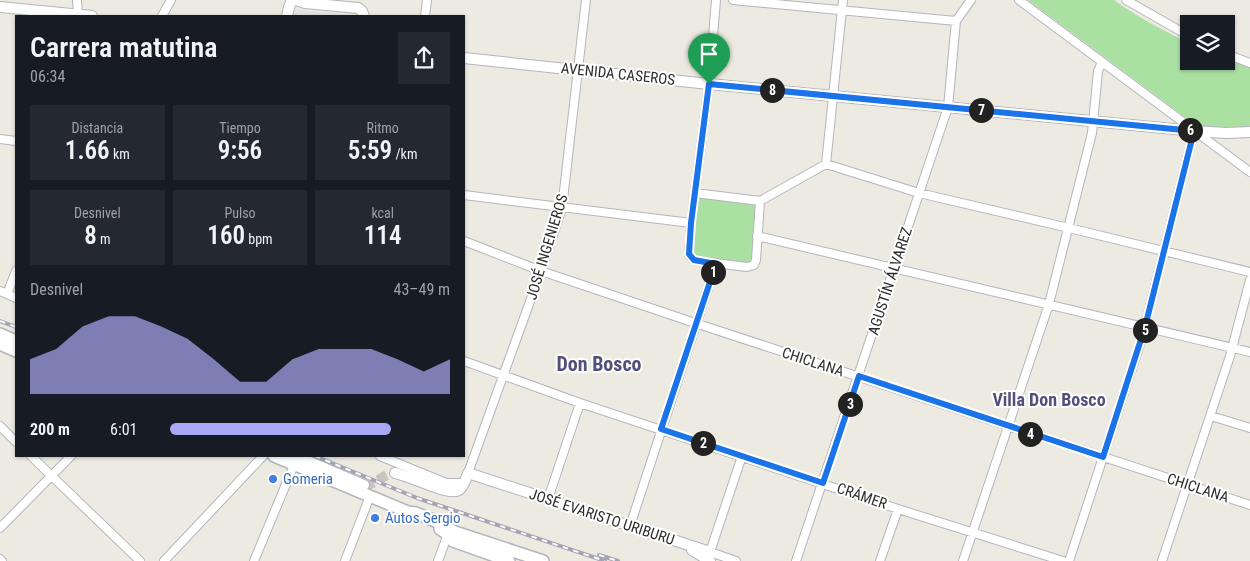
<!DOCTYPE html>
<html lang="es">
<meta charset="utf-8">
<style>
body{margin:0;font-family:"Roboto Condensed",sans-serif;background:#242831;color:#f1f3f6;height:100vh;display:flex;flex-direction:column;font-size:19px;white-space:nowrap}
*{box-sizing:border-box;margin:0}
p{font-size:16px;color:#9ea1a6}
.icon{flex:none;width:28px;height:28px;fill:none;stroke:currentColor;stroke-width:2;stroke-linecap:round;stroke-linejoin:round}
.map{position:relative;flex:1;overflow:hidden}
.side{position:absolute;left:15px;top:15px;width:450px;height:442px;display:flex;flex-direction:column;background:#171b24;border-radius:0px;box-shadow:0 1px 4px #0004}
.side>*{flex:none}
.buttons{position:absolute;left:1180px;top:15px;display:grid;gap:10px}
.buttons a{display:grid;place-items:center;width:55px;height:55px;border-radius:0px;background:#171b24;box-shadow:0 1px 4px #0004;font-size:25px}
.pin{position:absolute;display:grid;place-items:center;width:42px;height:42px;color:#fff;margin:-51px -21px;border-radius:50% 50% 50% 0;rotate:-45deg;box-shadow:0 0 5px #0007}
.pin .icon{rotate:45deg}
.km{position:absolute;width:25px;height:25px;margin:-12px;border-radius:50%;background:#222;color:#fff;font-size:14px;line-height:25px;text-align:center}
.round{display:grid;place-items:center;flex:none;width:52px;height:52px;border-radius:0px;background:#242831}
.headline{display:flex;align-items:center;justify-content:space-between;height:85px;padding:0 15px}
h1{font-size:28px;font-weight:600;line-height:38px}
.stats{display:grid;grid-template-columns:repeat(3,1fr);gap:8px;height:85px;padding:5px 15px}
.stats div{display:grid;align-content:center;border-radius:0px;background:#242831;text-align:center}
.stats b{font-size:25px;font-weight:600}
.stats small{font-size:14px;font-weight:400}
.stats p{font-size:14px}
.chart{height:140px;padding:10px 15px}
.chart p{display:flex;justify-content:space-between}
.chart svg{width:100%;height:90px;margin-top:5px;fill:#a9a8f2;opacity:.7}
ul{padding:0 15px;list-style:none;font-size:16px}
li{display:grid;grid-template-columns:80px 60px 1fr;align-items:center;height:38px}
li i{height:12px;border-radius:6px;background:#a9a8f2}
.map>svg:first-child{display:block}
</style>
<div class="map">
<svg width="1250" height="561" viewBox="0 0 1250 561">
<rect width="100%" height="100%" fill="#edebe1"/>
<!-- industrial -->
<path fill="#e4e1e7" d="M294,9L357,16H293Z"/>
<!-- green -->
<path fill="#aae0a2" d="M1028,0H1114C1137,17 1163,30 1189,43V61H1226V59L1250,68V128L1197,126Z
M695,193L760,201L754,265L698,261L689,249Z"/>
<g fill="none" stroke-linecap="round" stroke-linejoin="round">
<!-- tertiary-tunnel -->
<path stroke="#c7c5bd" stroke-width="10" stroke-dasharray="10 5" stroke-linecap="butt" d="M364,485C376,485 383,474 395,473"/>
<!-- minor casing -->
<g stroke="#b4b4bf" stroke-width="10">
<path id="minor" d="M77,0L78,16
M716,0L709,84L691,223L689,255L694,260L698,261L747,267L754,265L756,260L760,201L826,164L843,0
M733,0L956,21
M1019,0L1250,172
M1126,0L1189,36
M162,16L171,0
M425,16L427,0
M1226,54L1250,63
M0,139L16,141
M826,164L919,193L1069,228L1250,272
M695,193L760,201
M464,195L691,223
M757,236L1250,352
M464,241L541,271L695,323L1250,505
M0,291L16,298
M7,294L16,271
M464,361L580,403L898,509L1063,561
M1211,416L1250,428
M0,426L16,442
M31,456L140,561
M380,456L446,483H464
M468,473L541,271L562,208L586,0
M548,499L580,403
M630,526L716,264
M0,528L71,456
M0,559L2,561
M164,561L263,456
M254,561L294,465
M345,561L370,496
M438,561L448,534
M736,561L710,552L742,456
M796,561L948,107L956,21L971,0
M880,561L898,509
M963,561L1049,304L1092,133L1098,71L1102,62
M1069,561L1142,338L1194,131
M1162,561L1230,356L1250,280"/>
</g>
<!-- tertiary casing -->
<g stroke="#b4b4bf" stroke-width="12">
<path id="tertiary" d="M296,0L305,3L358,8L362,11L364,16
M0,7L92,16
M287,16L289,7L292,0
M464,58L709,84L1194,131L1226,133L1250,132
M296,456L364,485
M395,473C409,475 449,497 459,490C464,486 466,479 468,473L710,552
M692,550L710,561"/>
</g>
<!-- secondary casing -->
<g stroke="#b4b4bf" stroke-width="14">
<path id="secondary" d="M0,334L16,341
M0,344L16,351
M274,456L408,512L416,513L435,521L455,532L543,561
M440,529L448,534L453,541L509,561"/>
</g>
<!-- minor -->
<use href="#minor" stroke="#fff" stroke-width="8"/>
<!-- tertiary -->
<use href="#tertiary" stroke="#fff" stroke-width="10"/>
<!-- secondary -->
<use href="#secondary" stroke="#fff" stroke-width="11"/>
<!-- rail casing -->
<g stroke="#a5a4b6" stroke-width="4">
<path id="rail" d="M0,321L16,327
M315,456L417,498L605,561
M599,555L618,561"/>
</g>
<!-- rail -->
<use href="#rail" stroke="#fff" stroke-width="2" stroke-dasharray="5.5" stroke-linecap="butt"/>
</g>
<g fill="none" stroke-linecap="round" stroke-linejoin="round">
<!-- route casing -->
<g stroke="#fff" stroke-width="10">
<path id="route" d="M709,84L1194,131L1145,327L1103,457L859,376L823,483L661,429L716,264L694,260L689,254L691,223Z"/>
</g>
<!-- route -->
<use href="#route" stroke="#1a73e8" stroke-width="6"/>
</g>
<!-- markers -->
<g fill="#3f7fe0" stroke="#fff" stroke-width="2">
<circle cx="273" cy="479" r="5"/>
<circle cx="375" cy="518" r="5"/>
</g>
<g text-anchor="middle" stroke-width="4" stroke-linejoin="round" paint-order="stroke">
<!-- street labels -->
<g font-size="15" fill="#2d2d2d" stroke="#fff">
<text transform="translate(618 74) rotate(6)" y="5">AVENIDA CASEROS</text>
<text transform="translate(547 247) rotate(-73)" y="5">JOSÉ INGENIEROS</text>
<text transform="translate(890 281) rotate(-72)" y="5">AGUSTÍN ÁLVAREZ</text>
<text transform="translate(813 362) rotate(18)" y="5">CHICLANA</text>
<text transform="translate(1198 488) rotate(18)" y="5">CHICLANA</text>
<text transform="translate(862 496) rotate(19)" y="5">CRÁMER</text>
<text transform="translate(602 517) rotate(18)" y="5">JOSÉ EVARISTO URIBURU</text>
</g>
<!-- shop labels -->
<g font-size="15" fill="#366cbe" stroke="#fff" text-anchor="start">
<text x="283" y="484">Gomeria</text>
<text x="385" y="523">Autos Sergio</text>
</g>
<!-- quarter labels -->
<g font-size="18" font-weight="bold" fill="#51507c" stroke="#fff">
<text x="1049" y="406">Villa Don Bosco</text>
</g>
<!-- district labels -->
<g font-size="20" font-weight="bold" fill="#51507c" stroke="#fff">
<text x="599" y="371">Don Bosco</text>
</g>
</g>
</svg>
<div class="buttons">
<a><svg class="icon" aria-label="layers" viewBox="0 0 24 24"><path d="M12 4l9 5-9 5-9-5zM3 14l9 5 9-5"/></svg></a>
</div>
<div class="pin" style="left:709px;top:84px;background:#1e9e55"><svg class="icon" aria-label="arrive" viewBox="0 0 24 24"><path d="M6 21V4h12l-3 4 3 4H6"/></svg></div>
<b class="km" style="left:713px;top:272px">1</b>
<b class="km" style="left:703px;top:443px">2</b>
<b class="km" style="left:850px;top:404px">3</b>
<b class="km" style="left:1030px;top:434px">4</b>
<b class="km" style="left:1145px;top:330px">5</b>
<b class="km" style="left:1190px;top:130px">6</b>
<b class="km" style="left:981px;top:110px">7</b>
<b class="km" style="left:772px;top:90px">8</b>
<section class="side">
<div class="headline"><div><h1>Carrera matutina</h1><p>06:34</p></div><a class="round"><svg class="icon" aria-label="share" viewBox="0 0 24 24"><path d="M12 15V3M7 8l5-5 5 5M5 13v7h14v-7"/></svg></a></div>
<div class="stats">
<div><p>Distancia</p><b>1.66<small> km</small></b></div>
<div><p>Tiempo</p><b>9:56</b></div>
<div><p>Ritmo</p><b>5:59<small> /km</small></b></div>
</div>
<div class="stats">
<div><p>Desnivel</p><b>8<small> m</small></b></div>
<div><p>Pulso</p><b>160<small> bpm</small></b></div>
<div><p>kcal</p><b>114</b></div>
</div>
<div class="chart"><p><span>Desnivel</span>43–49 m</p>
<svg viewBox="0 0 160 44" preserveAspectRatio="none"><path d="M0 44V27L10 22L20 11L30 6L40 6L50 11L60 17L70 27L80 38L90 38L100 27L110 22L120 22L130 22L140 27L150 33L160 27V44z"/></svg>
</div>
<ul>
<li><b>200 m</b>6:01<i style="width:79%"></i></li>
</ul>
</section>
</div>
